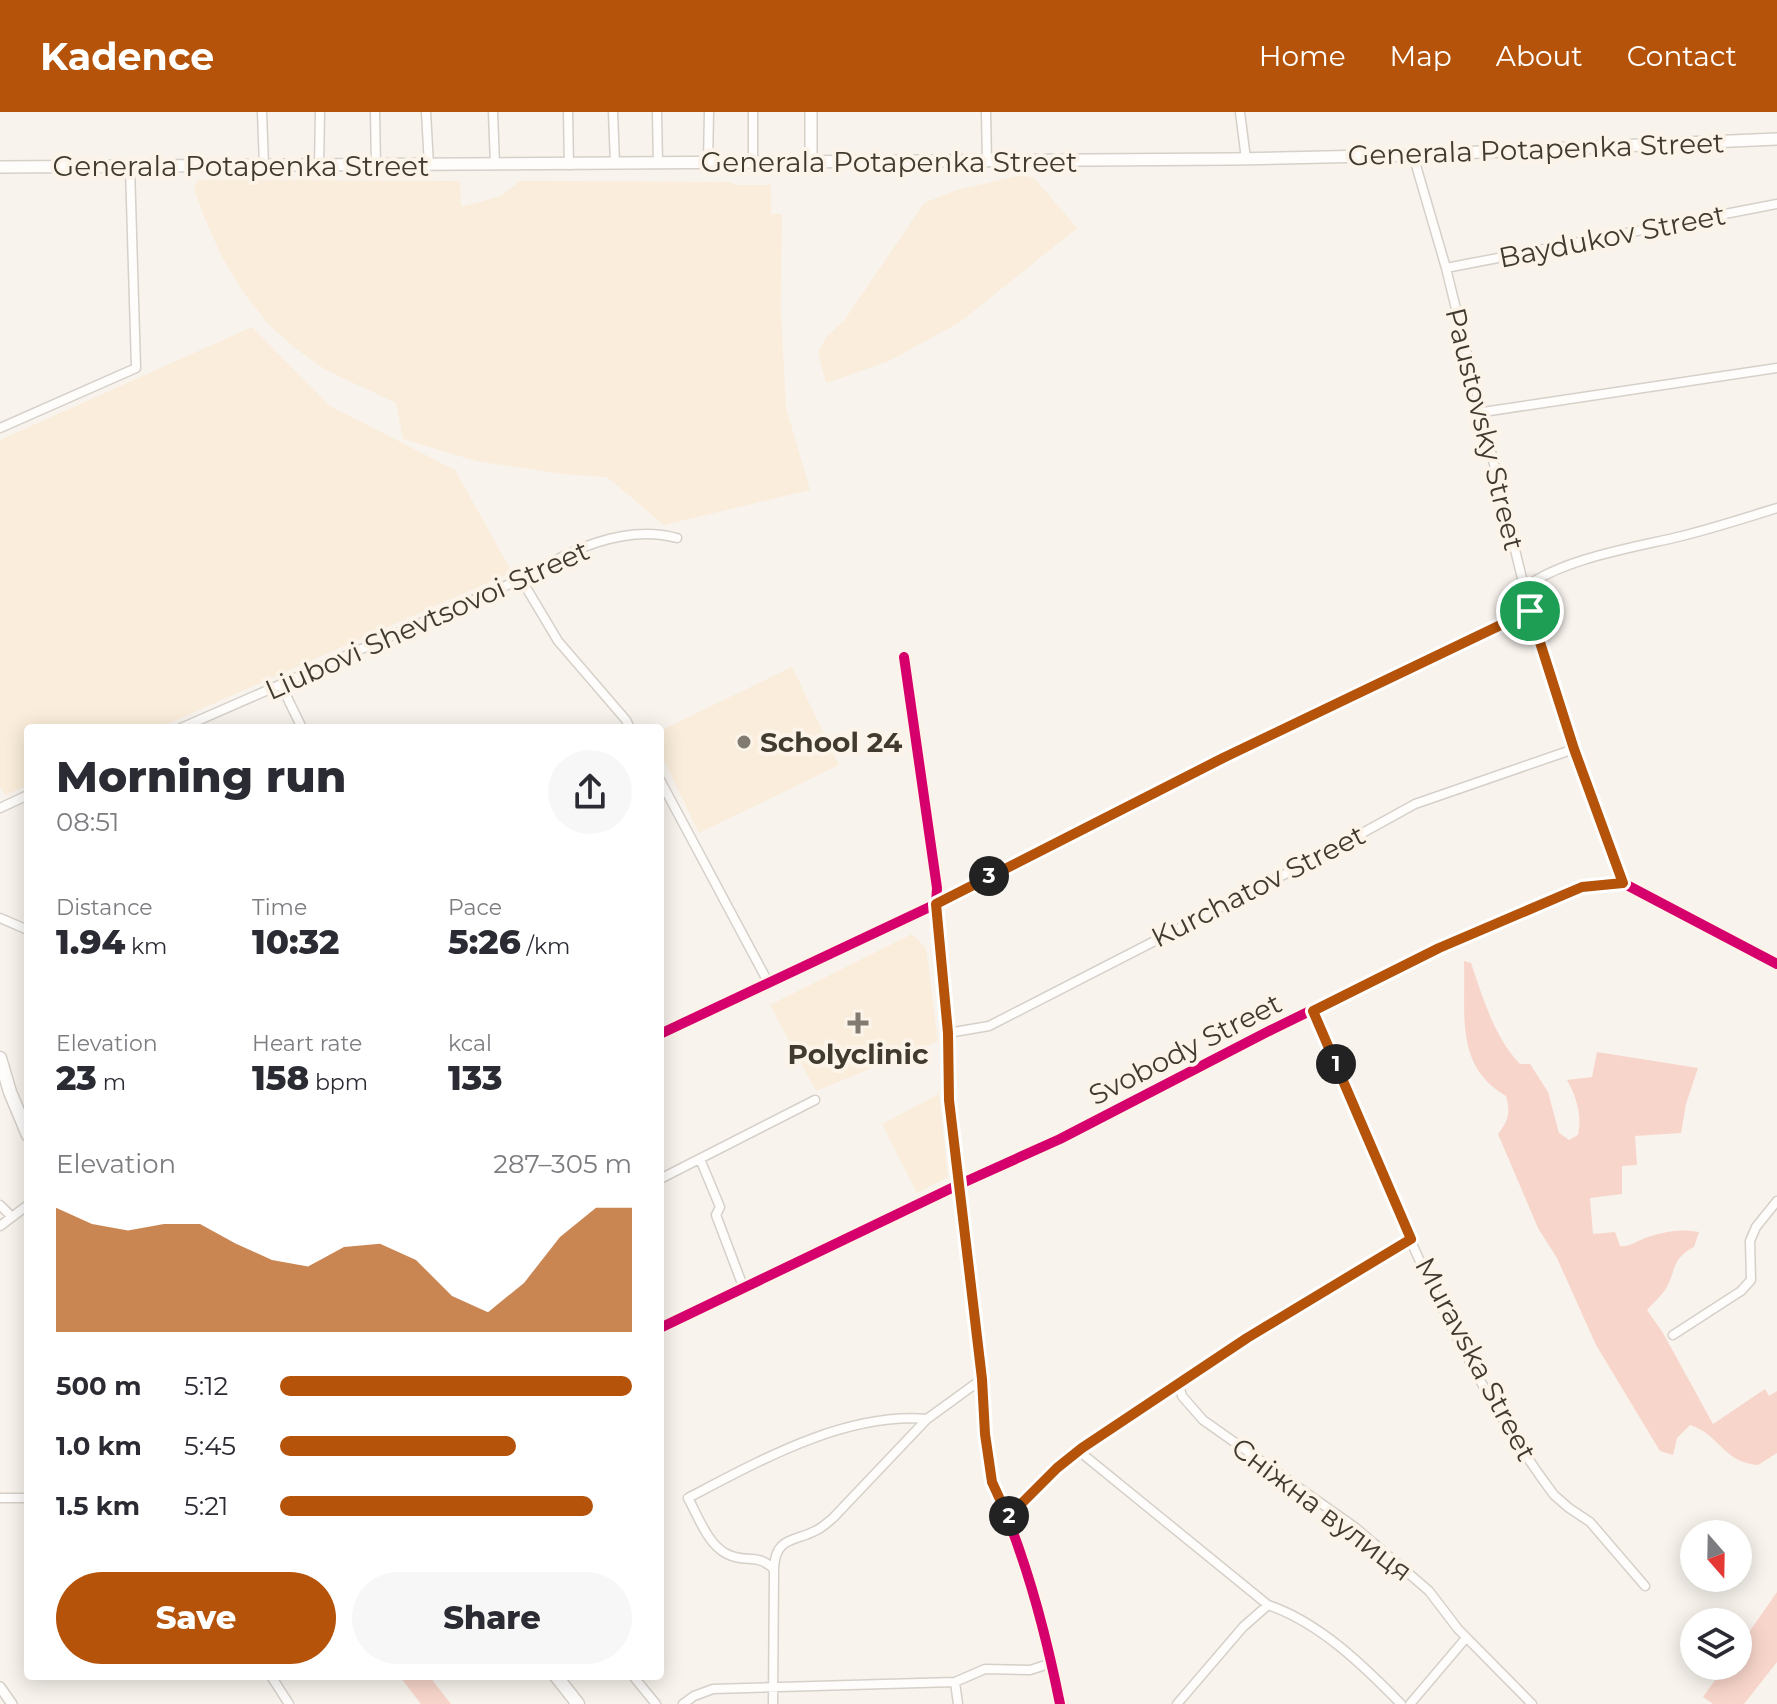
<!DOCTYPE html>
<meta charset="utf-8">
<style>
body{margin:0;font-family:Montserrat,sans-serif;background:#f7f7f7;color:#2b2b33;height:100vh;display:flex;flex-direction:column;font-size:30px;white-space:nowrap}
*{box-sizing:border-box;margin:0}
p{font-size:26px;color:#7c7c81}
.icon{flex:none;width:44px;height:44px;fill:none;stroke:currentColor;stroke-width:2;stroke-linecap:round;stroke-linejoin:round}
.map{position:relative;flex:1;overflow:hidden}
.drawer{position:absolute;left:24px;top:612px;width:640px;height:956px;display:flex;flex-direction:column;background:#fff;border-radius:8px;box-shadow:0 4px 20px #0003}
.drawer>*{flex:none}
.needle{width:52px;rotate:160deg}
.tools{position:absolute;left:1680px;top:1408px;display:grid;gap:16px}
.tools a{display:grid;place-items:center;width:72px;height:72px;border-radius:50%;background:#fff;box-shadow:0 4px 20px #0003;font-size:40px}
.pin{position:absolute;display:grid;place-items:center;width:68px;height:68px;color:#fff;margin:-34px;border:4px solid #fff;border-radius:50%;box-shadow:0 2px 8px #0007}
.km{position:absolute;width:40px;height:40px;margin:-20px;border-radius:50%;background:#222;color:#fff;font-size:22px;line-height:40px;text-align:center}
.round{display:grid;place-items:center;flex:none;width:84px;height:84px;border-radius:42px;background:#f7f7f7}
.headline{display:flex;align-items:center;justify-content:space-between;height:136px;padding:0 32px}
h1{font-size:44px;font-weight:800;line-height:60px}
.stats{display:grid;grid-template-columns:repeat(3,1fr);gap:12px;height:136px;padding:8px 32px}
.stats div{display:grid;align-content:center}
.stats b{font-size:34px;font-weight:800}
.stats small{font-size:22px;font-weight:400}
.stats p{font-size:22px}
.chart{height:224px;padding:16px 32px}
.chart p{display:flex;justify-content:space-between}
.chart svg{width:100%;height:144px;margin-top:8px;fill:#b45309;opacity:.7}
.button{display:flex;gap:16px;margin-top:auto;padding:16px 32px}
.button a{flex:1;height:92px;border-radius:48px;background:#b45309;color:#fff;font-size:32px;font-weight:800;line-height:92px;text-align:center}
.button a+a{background:#f7f7f7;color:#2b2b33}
ul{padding:0 32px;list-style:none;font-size:26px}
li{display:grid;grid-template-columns:128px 96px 1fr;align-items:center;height:60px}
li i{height:20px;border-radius:10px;background:#b45309}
header{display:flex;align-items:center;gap:48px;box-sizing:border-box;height:112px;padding:0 40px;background:#b45309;color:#fff}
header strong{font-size:38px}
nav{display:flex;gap:44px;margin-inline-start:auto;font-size:28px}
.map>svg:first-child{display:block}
</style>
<header>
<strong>Kadence</strong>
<nav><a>Home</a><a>Map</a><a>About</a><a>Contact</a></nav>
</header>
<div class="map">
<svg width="1777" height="1592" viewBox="0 0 1777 1592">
<rect width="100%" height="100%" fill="#f8f3ed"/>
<!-- built -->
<path fill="#faeddb" d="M1021,63L1034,66L1077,116L960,210L889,249L826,271L818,240L826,225L844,209L924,91L957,78Z
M198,68L460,69L461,95L501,84L520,69L728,70L737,73H771V102H782L781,199L786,296L810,378L664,413L607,365L562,362L476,349L403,327L396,291L326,258L295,236L268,212L243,180L222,145L205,107L194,77Z
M252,215L330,294L455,358L512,460L158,616H28V673L5,683L0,675V328Z
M792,555L839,653L699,721L660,640V619Z
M912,822L926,836L938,929L816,979L770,893Z
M939,982L948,1065L917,1081L882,1012Z"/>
<!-- green -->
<path fill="#f8d5ca" d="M1464,849L1471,851C1483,886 1494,925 1520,952H1530L1548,980L1559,1021L1569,1028L1578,1023C1582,1003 1577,986 1567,968L1592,965L1597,940L1698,956L1686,992L1681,1021L1635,1024L1637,1053L1622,1054V1082L1590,1086L1593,1122L1615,1120L1620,1134C1630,1135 1635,1130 1645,1126C1662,1120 1681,1116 1699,1120L1694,1135C1670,1148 1677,1159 1665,1178C1660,1185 1652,1192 1647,1198L1663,1221L1713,1312L1765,1277L1769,1284L1777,1279V1341L1758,1353C1724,1351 1719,1322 1690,1313L1677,1326L1673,1343L1660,1339L1596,1233L1557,1146L1538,1116L1498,1022C1508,1009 1511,1001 1506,984C1454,954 1466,901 1464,849Z
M1777,1480V1550L1744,1592H1713L1703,1585L1725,1554H1738V1536Z
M403,1564H429L451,1592H421L401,1566Z"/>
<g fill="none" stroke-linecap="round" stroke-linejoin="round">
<!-- minor casing -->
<g stroke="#d6d0c8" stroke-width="11">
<path id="minor" d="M262,0L264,54
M375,0L376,54
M426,0L429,53
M493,0L495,53
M568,0L569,53
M613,0L615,52
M657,0L658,52
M986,0L987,50
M1240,0L1246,47
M1413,43L1446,156L1530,499L1574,637L1623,771
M708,51L709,0
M753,52V0
M319,54L320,0
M1446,156L1777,92
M1483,300L1777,256
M0,316L136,256L130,55
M521,467L558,529L626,608L630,616
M1524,476C1564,446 1633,436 1682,424C1714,416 1745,406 1777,396
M904,545L937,776L936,792L948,921L949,988L992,1370C1025,1440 1045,1517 1060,1592
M281,573L302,616
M181,616L521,467C567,440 623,411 677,426
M660,668L768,870
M0,696L28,683
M0,806L28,818
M1313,899C1384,1063 1446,1239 1554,1383L1569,1396L1590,1410L1645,1474
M948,921L989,914L1328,740L1415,692L1574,637
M660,922L936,792L1223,646L1530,499
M700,1047L720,1095L716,1103L744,1177
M660,1067L815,988
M0,1093L12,1105
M0,1114L28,1093
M1673,1223L1741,1179L1751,1168L1750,1129L1756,1115L1777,1089
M1179,1272L1182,1284L1203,1308L1356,1416L1429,1479L1458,1517L1532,1592
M1082,1336L1085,1344L1268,1493C1319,1510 1364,1554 1401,1592
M0,1386H28
M1008,1405L1057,1356L1082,1336L1247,1226L1411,1127
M774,1457C755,1440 747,1452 727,1442C708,1433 698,1404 688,1386C759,1349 845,1300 927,1307
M271,1564L289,1592
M633,1564L656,1592
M955,1570L958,1592
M683,1592L694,1584L713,1577L955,1570L985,1557L1030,1558L1052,1551
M773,1592L774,1457C775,1424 795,1430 817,1418C823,1415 828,1410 833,1406L927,1307L982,1267
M1177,1592L1243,1515L1268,1493
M1410,1592L1466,1526"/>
</g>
<!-- tertiary casing -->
<g stroke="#d6d0c8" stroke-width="12">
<path id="tertiary" d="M660,1216L958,1073L1060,1027L1271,918L1439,836L1582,775L1623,771L1777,852
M0,1575L12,1592"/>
</g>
<!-- secondary casing -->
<g stroke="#d6d0c8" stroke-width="14">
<path id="secondary" d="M811,51V0
M0,55L1233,47L1413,43L1777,27"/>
</g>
<!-- primary casing -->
<g stroke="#d6d0c8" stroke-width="15">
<path id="primary" d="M0,946L10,980L28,1023
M556,1564L578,1592"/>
</g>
<!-- minor -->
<use href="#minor" stroke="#fefdfc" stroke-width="8"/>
<!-- tertiary -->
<use href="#tertiary" stroke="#fefdfc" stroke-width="9"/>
<!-- secondary -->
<use href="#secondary" stroke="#fefdfc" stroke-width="11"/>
<!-- primary -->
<use href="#primary" stroke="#fefdfc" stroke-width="12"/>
<!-- cycleway casing -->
<g stroke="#fcf4e9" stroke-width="15">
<path id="cycleway" d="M904,545L937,776L936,792L948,921L949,988L992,1370C1025,1440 1045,1517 1060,1592
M660,922L936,792L1223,646L1530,499
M660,1216L958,1073L1060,1027L1271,918L1439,836L1582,775L1623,771L1777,852"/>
</g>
<!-- cycleway -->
<use href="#cycleway" stroke="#d6006c" stroke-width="10"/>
</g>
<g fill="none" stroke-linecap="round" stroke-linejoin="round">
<!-- route casing -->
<g stroke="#fff" stroke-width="16">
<path id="route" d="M1530,499L1574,637L1623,771L1582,775L1439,836L1313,899L1411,1127L1247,1226L1082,1336L1057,1356L1008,1405L992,1370L985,1322L982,1267L949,988L948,921L936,792L1223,646Z"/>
</g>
<!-- route -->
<use href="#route" stroke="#b45309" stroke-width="10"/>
</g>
<!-- markers -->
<g fill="#817b71" stroke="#fcf4e9" stroke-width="3">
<circle cx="744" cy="630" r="8"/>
<path d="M854 899h8v8h8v8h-8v8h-8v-8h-8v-8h8z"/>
</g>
<g text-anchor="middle" stroke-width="8" stroke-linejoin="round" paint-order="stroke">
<!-- street labels -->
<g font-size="28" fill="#413a2e" stroke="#fcf4e9">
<text transform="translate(1536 37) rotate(-2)" y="10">Generala Potapenka Street</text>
<text x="889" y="60">Generala Potapenka Street</text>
<text x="241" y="64">Generala Potapenka Street</text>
<text transform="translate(1612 124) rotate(-11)" y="10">Baydukov Street</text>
<text transform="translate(1485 317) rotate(76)" y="10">Paustovsky Street</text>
<text transform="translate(427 508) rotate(-24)" y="10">Liubovi Shevtsovoi Street</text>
<text transform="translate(1258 774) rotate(-27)" y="10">Kurchatov Street</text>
<text transform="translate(1185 937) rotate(-27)" y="10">Svobody Street</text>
<text transform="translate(1476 1247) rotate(62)" y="10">Muravska Street</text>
<text transform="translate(1322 1397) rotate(37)" y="10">Сніжна вулиця</text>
</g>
<!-- poi labels -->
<g font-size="28" font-weight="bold" fill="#413a2e" stroke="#fcf4e9" text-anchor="start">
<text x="760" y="640">School 24</text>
<text x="858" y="952" text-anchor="middle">Polyclinic</text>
</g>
</g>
</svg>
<div class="tools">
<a><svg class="needle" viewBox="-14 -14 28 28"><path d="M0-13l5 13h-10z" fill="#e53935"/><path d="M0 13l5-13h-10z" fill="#7c7c81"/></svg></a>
<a><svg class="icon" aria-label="layers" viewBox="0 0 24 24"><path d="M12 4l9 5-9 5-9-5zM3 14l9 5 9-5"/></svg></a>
</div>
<div class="pin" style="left:1530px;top:499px;background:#1e9e55"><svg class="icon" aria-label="arrive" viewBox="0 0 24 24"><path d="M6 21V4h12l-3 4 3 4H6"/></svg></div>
<b class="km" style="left:1336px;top:952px">1</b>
<b class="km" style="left:1009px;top:1404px">2</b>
<b class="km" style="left:989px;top:764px">3</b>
<section class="drawer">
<div class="headline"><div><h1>Morning run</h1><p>08:51</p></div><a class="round"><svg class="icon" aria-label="share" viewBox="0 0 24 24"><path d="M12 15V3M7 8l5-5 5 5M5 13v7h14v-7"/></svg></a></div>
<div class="stats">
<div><p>Distance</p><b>1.94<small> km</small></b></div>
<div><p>Time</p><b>10:32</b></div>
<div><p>Pace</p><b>5:26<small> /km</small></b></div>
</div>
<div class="stats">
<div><p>Elevation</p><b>23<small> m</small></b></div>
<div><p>Heart rate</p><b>158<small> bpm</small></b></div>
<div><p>kcal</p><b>133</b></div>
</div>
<div class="chart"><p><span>Elevation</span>287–305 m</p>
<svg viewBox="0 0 160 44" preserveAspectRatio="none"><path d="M0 44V6L10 11L20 13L30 11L40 11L50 17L60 22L70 24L80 18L90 17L100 22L110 33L120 38L130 29L140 15L150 6L160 6V44z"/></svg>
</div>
<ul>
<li><b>500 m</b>5:12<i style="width:100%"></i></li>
<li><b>1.0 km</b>5:45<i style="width:67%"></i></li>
<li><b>1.5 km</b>5:21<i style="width:89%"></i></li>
</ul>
<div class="button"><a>Save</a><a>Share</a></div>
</section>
</div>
